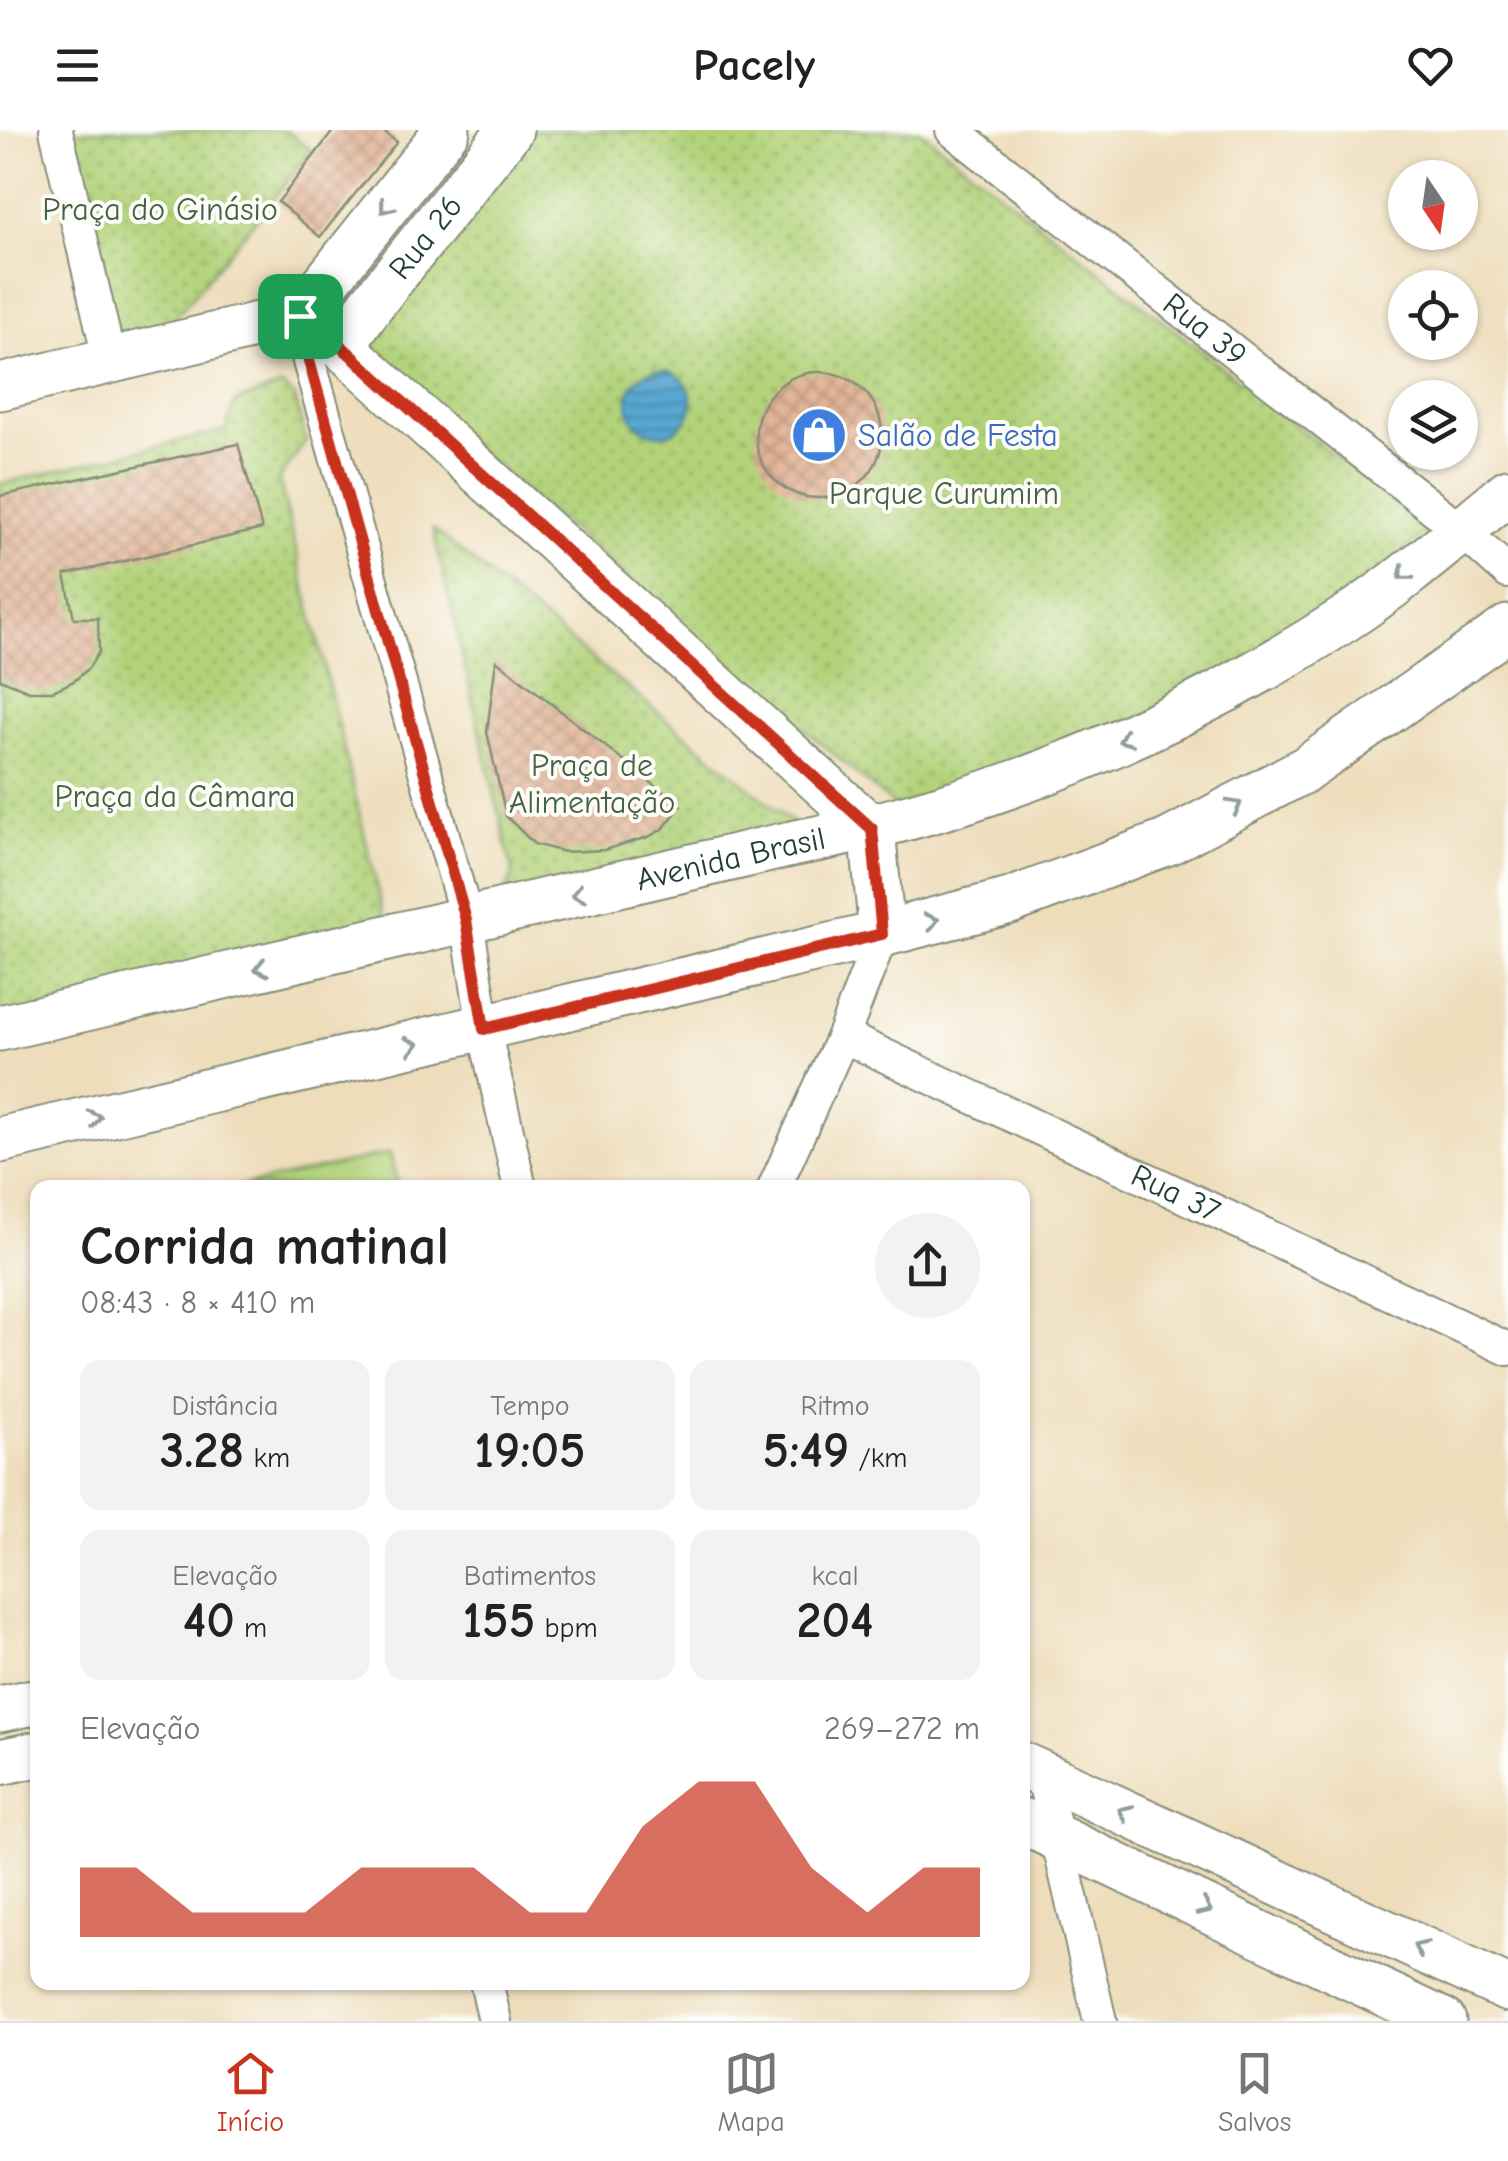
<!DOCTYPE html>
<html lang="pt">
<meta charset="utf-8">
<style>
body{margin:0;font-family:"Comic Neue",sans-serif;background:#f2f2f2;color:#222;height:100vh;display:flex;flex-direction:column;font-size:38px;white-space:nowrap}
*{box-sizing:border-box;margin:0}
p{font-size:32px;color:#767676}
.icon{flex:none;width:55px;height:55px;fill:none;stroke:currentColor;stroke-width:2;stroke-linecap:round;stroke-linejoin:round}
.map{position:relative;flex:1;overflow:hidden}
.sheet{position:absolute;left:30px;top:1050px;width:1000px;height:810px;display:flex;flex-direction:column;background:#fff;border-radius:20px;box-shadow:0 2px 8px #0004}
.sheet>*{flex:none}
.needle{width:65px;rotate:167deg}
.tools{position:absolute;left:1388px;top:30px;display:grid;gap:20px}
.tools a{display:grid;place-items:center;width:90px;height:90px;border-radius:50%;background:#fff;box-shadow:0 2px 8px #0004;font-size:50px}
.pin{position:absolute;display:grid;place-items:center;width:85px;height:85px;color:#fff;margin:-42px;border-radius:20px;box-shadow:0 5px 15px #0006}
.round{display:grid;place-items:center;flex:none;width:105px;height:105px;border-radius:52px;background:#f2f2f2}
.headline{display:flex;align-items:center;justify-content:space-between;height:170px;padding:0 50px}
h1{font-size:55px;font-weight:700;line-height:75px}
.stats{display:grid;grid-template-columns:repeat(3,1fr);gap:15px;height:170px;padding:10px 50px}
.stats div{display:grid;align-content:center;border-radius:20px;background:#f2f2f2;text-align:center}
.stats b{font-size:50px;font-weight:700}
.stats small{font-size:28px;font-weight:400}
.stats p{font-size:28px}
.chart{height:280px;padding:20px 50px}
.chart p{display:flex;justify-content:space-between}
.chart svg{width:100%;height:180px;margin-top:10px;fill:#c8321e;opacity:.7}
header{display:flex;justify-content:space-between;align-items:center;height:130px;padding:0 50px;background:#fff;font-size:45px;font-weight:700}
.tab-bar{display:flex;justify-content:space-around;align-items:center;height:140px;border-top:2px solid #e0e0e0;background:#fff;font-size:28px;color:#767676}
.tab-bar a{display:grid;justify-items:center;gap:5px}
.tab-bar .on{color:#c8321e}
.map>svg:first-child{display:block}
</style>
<header><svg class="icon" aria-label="menu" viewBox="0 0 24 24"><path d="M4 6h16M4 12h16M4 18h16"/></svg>Pacely<svg class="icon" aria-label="heart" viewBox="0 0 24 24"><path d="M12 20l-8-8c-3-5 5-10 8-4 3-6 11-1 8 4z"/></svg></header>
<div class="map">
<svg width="1508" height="1891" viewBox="0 0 1508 1891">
<defs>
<pattern id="park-dots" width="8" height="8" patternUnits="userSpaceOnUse" patternTransform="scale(2.5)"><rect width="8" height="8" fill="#b2d37a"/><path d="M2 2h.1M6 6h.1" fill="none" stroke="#90ac65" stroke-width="1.8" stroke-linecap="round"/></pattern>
<pattern id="water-rules" width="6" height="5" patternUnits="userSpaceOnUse" patternTransform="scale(2.5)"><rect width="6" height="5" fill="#58a7d2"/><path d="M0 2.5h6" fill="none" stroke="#4889ab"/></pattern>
<pattern id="building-cross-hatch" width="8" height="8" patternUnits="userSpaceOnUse" patternTransform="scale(2.5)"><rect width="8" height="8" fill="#e3b497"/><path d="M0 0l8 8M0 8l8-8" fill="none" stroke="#b7947c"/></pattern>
</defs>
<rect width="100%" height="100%" fill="#fdfcf7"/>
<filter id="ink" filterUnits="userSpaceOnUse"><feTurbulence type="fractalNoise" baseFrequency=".01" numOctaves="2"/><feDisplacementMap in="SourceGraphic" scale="20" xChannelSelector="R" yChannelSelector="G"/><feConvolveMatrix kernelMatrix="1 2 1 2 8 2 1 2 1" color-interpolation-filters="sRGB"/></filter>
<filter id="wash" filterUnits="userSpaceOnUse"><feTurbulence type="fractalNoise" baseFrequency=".0048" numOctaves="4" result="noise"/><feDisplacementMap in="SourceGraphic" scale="40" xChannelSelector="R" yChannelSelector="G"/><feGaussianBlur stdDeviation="2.25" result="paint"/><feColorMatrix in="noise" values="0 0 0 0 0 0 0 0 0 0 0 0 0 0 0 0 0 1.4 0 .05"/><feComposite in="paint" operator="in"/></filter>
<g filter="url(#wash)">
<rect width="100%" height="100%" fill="#edb"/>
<!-- grass -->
<path fill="#b2d37a" stroke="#688857" stroke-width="2.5" d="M390,1023L398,1057H238Z"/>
<!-- park -->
<path fill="url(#park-dots)" stroke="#688857" stroke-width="2.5" d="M60,0H286L312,21L174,189L172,212L113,226Z
M528,0H920L1429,400L1335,481L1173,578L896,677L352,214Z
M282,256L295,267L306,311L279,349L385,790L0,893V354L226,300L235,272Z
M433,399L804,702L501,772L513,744Z"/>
<!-- water -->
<path fill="url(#water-rules)" stroke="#3c7283" stroke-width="2.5" d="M628 272a32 32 0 1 1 64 0a32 32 0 1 1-64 0Z"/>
<g id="blocks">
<!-- building -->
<path fill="url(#building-cross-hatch)" d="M334,0H381L397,12L320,107L278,72Z
M756 305a63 63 0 1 1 126 0a63 63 0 1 1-126 0Z
M238,314L262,399L65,445L74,488H98L99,522L88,539L74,551L53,561H29L0,549V366Z
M496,530L681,676L663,699L648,707L604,720L564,722L534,714L506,686L487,602Z"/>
</g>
</g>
<g filter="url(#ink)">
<use href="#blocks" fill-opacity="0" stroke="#868d78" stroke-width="2.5"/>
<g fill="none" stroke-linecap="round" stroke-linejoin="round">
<!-- street casing -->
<g stroke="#868d78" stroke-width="36">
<g id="street">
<path d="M56,0L110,232"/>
<path id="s1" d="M952,0L1461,400L1508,442"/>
<path d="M300,185L309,231L467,790L484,899L520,1058"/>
<path id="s2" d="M843,906L1508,1219"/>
<path d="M774,1058L843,906L882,804"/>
<path d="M1042,1643L1100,1891"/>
<path d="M486,1852L495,1891"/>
</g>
</g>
<!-- secondary casing -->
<g stroke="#868d78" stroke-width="49">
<g id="secondary">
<path d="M300,185L447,0"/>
<path id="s3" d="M341,216L370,176L510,0"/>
<path d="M0,257L300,185L341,216L872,699L882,804"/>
<path id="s4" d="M0,898L791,714C990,677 1175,599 1345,489C1402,452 1455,405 1508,362"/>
<path d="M0,1010L882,804L1010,771L1168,712L1306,639L1508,498"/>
<path d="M0,1579L38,1571"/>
<path d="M0,1632L38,1624"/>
<path d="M1022,1635L1508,1859"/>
<path d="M1022,1691L1443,1891"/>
</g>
</g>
<!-- street -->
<use href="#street" stroke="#fff" stroke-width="32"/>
<!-- secondary -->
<use href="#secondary" stroke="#fff" stroke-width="45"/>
</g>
<!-- one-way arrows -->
<defs><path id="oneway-chevron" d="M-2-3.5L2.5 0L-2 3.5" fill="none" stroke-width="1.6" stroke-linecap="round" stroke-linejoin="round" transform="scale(2.5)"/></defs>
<g stroke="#8f9e9a">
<use href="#oneway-chevron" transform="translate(386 77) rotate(128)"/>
<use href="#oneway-chevron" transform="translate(1404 444) rotate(142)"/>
<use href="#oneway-chevron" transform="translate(1125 609) rotate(157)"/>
<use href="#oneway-chevron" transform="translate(1235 676) rotate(-28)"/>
<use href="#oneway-chevron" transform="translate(578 764) rotate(167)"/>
<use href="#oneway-chevron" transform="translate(932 791) rotate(-15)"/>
<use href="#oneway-chevron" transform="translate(261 838) rotate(167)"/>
<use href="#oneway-chevron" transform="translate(412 915) rotate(-13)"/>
<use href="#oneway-chevron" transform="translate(95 988) rotate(-13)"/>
<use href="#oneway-chevron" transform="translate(1125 1682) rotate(-155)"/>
<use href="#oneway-chevron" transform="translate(1205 1778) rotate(25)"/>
<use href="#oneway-chevron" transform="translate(1420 1818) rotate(-155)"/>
</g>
</g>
<g fill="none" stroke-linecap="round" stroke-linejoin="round" filter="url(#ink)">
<!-- route casing -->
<g stroke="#fff" stroke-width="20">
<path id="route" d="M300,186L341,216L872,699L882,804L484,899L466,790L309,231Z"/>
</g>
<!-- route -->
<use href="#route" stroke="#c8321e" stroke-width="12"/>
</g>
<!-- icons -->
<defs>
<g id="shop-disc" transform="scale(2.875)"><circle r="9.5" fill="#3f7fe0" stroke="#fdfcf7"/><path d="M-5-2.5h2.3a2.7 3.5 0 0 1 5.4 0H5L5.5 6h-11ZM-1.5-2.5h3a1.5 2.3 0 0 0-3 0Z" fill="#fff"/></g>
</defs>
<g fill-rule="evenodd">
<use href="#shop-disc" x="819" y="305"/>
</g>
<g text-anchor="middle" stroke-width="8" stroke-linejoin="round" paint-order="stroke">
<!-- park labels -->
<g font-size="32" fill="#446246" stroke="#fdfcf7">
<text x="160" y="90">Praça do Ginásio</text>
<text x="944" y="374">Parque Curumim</text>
<text x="592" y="646">Praça de<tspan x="592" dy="37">Alimentação</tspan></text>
<text x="175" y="677">Praça da Câmara</text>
</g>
<!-- street labels -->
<g font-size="32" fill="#1f3d34" stroke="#fdfcf7">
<text dy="11" stroke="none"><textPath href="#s3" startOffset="138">Rua 26</textPath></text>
<text dy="11" stroke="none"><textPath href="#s1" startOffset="322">Rua 39</textPath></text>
<text dy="11" stroke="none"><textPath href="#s4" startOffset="750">Avenida Brasil</textPath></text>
<text dy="11" stroke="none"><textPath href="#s2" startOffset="368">Rua 37</textPath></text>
</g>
<!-- shop labels -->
<g font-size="32" fill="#366cbe" stroke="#fdfcf7" text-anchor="start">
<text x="858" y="316">Salão de Festa</text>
</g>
</g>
</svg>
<div class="tools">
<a><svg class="needle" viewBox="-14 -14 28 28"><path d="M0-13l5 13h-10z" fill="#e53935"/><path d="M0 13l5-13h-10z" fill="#767676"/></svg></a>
<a><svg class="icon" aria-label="locate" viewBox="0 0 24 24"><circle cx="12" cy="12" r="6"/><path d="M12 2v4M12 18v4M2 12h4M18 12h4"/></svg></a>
<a><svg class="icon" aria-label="layers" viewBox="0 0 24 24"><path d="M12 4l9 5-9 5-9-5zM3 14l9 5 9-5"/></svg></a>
</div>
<div class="pin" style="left:300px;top:186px;background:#1e9e55"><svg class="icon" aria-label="arrive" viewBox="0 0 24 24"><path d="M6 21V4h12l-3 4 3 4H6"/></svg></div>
<section class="sheet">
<div class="headline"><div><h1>Corrida matinal</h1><p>08:43 · 8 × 410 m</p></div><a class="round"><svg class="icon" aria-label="share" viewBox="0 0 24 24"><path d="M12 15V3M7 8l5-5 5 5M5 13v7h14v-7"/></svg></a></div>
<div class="stats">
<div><p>Distância</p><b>3.28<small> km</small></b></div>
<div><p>Tempo</p><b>19:05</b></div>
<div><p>Ritmo</p><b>5:49<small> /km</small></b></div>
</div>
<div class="stats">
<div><p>Elevação</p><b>40<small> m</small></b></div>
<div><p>Batimentos</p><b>155<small> bpm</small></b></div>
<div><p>kcal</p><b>204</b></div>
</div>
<div class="chart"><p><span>Elevação</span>269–272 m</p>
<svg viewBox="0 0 160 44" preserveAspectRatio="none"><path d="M0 44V27L10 27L20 38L30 38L40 38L50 27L60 27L70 27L80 38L90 38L100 17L110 6L120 6L130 27L140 38L150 27L160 27V44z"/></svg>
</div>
</section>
</div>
<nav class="tab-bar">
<a class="on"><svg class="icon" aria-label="home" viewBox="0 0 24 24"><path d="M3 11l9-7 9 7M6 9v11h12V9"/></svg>Início</a>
<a><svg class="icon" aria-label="map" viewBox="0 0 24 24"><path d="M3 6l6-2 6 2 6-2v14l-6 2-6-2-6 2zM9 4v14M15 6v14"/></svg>Mapa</a>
<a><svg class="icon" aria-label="saved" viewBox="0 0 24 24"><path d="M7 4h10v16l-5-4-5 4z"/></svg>Salvos</a>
</nav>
